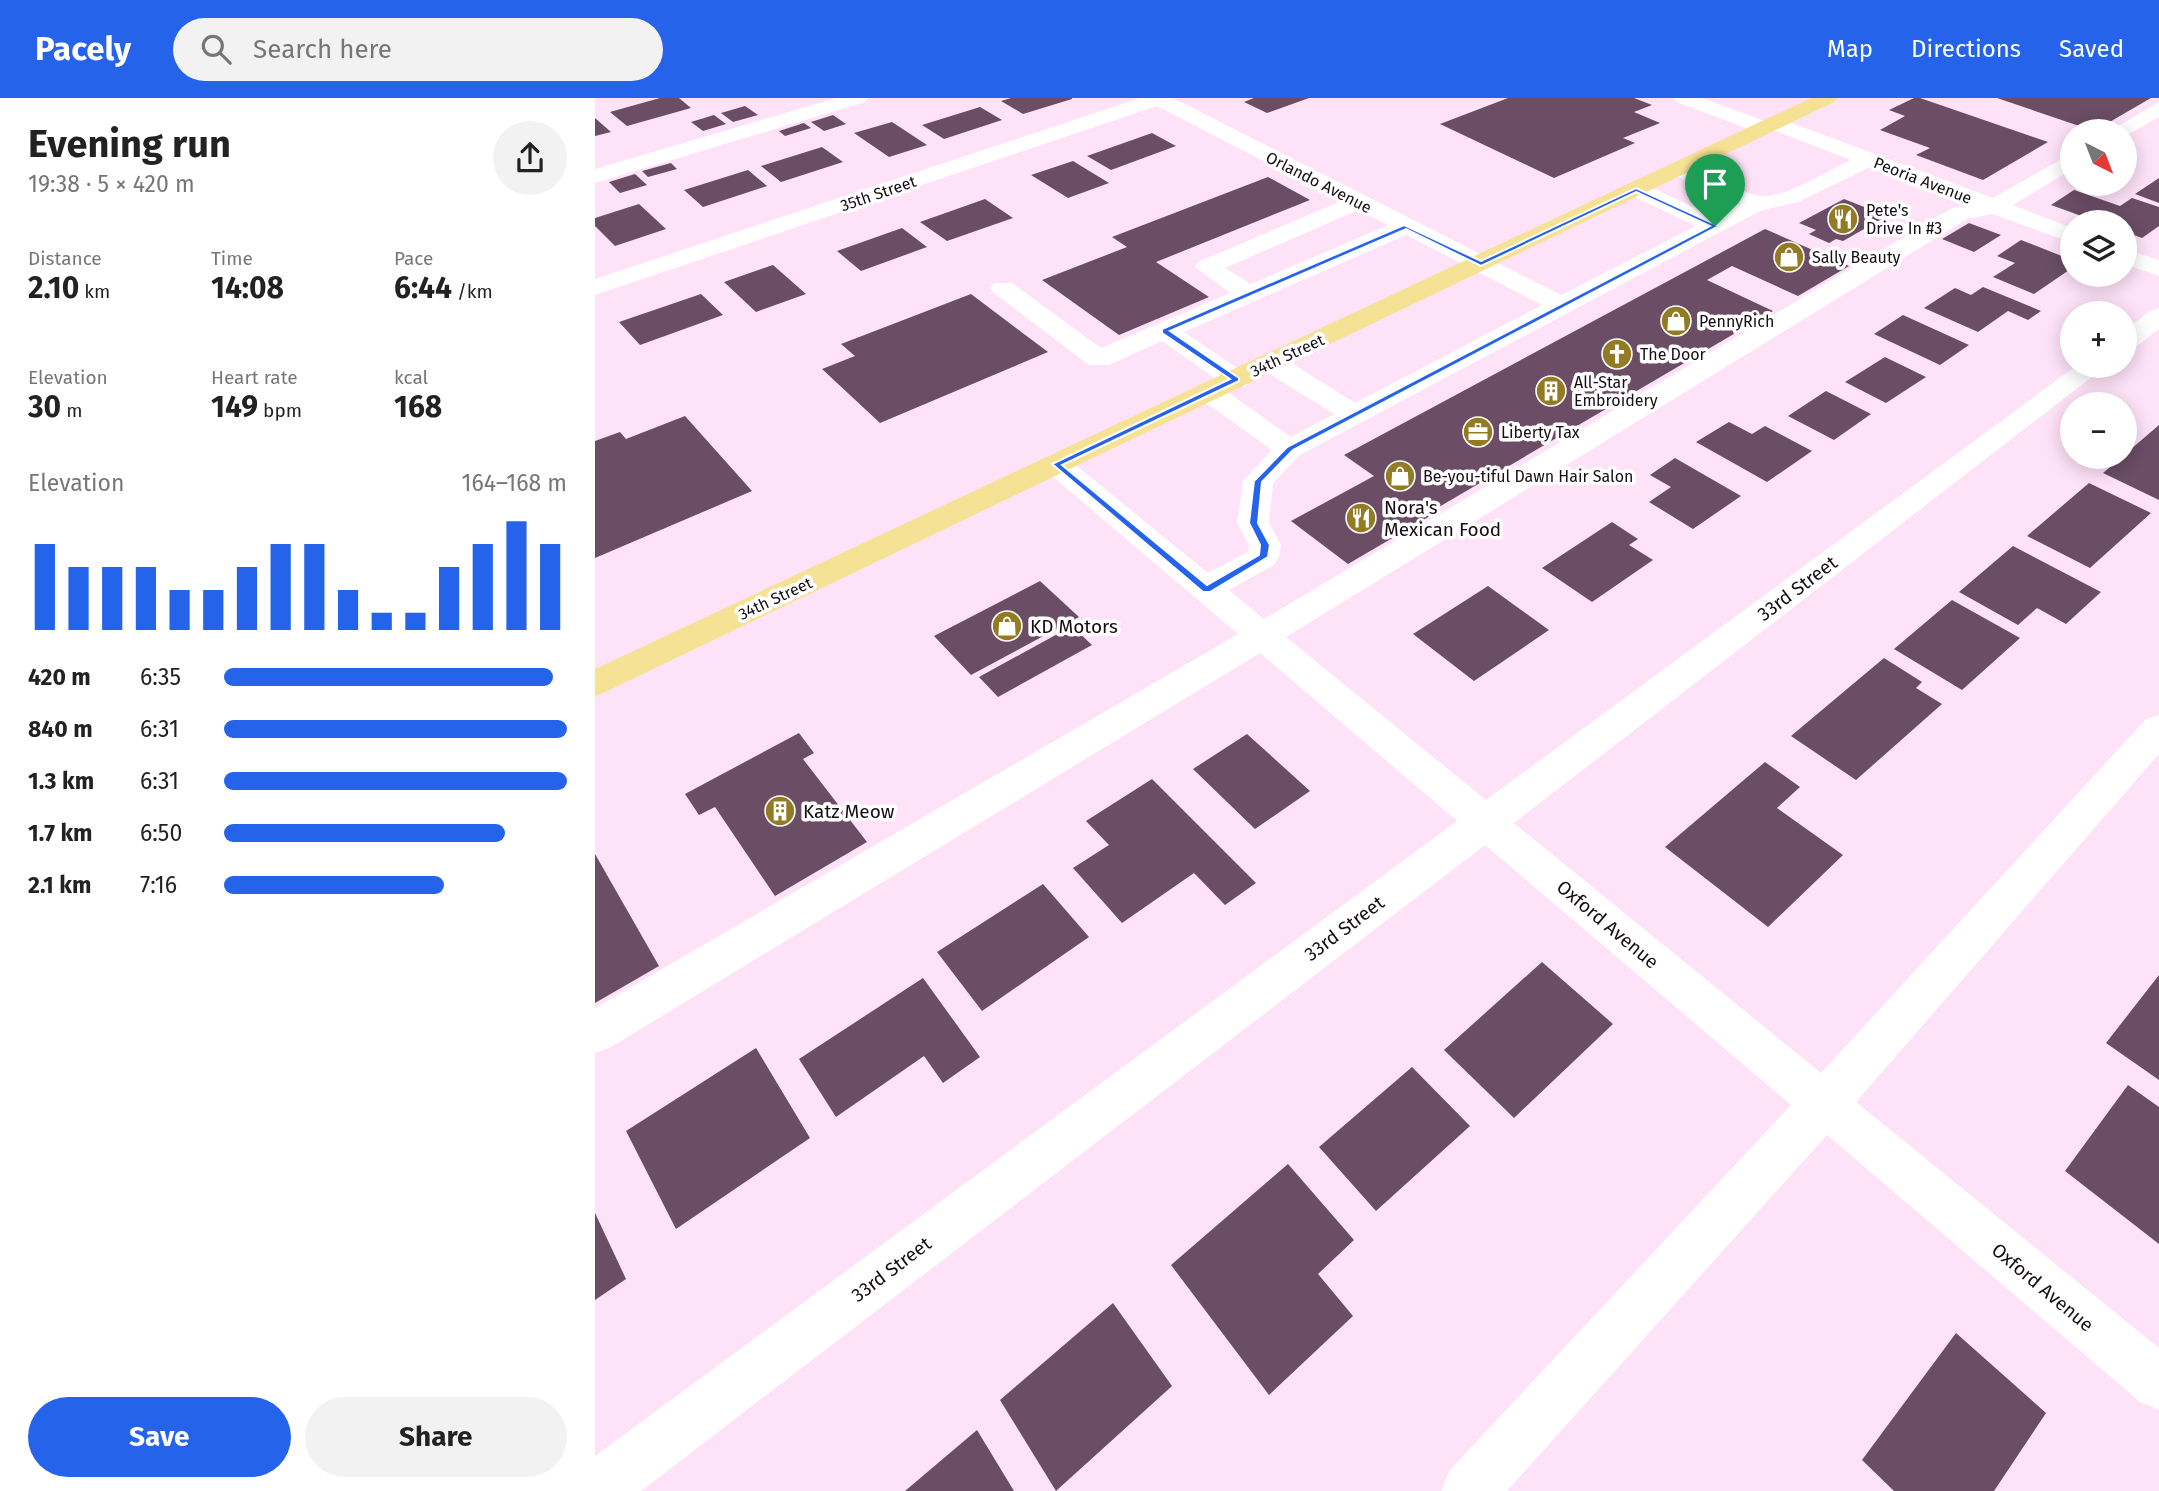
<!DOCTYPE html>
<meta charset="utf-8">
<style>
body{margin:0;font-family:"Fira Sans",sans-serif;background:#f2f2f2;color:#222;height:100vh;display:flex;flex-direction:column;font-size:26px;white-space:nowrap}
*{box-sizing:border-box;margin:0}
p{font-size:23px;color:#767676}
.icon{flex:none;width:38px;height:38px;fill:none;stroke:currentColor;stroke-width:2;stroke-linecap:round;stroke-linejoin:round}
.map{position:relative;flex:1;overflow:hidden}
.panel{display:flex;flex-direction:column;background:#fff;width:595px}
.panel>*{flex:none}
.needle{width:46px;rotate:138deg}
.controls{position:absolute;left:1465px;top:21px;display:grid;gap:14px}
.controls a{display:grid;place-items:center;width:77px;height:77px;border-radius:50%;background:#fff;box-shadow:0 4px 18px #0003;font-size:35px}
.pin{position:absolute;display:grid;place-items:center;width:60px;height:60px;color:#fff;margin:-72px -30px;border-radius:50% 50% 50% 0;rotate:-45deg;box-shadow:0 0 7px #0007}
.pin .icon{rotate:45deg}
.round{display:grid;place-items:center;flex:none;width:74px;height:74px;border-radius:37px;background:#f2f2f2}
.head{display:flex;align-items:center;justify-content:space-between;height:119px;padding:0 28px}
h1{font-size:38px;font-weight:700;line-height:52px}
.stats{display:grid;grid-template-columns:repeat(3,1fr);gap:10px;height:119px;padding:7px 28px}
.stats div{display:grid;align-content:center}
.stats b{font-size:30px;font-weight:700}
.stats small{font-size:19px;font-weight:400}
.stats p{font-size:19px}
.chart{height:196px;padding:14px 28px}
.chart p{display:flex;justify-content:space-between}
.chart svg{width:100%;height:126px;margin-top:7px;stroke:#2563eb;stroke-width:6}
.button{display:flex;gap:14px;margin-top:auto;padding:14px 28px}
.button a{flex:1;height:80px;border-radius:42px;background:#2563eb;color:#fff;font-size:28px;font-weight:700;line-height:80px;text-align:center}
.button a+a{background:#f2f2f2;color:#222}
ul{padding:0 28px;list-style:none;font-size:23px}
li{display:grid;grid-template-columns:112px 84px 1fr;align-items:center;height:52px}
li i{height:18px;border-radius:9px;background:#2563eb}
header{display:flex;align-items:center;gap:42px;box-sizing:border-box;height:98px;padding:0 35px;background:#2563eb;color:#fff}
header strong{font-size:33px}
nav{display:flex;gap:38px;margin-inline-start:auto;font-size:24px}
.search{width:490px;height:63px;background:#f2f2f2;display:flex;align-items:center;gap:18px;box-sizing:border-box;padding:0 24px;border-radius:38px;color:#767676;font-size:26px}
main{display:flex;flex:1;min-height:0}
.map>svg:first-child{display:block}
</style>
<header>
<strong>Pacely</strong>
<div class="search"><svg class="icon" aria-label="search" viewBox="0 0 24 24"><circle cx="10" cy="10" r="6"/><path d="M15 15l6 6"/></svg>Search here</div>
<nav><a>Map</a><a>Directions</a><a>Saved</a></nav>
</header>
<main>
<section class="panel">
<div class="head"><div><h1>Evening run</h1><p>19:38 · 5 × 420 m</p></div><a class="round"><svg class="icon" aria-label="share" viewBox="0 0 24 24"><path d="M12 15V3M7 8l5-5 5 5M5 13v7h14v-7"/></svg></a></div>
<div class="stats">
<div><p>Distance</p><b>2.10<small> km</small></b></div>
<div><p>Time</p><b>14:08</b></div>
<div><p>Pace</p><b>6:44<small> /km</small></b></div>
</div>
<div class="stats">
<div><p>Elevation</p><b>30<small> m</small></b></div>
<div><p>Heart rate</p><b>149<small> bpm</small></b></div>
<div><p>kcal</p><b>168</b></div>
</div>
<div class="chart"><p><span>Elevation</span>164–168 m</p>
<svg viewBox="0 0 160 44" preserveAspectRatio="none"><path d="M5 44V14M15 44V22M25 44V22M35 44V22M45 44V30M55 44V30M65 44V22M75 44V14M85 44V14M95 44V30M105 44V38M115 44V38M125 44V22M135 44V14M145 44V6M155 44V14"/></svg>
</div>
<ul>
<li><b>420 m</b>6:35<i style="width:96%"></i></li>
<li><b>840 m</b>6:31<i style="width:100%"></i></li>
<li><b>1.3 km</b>6:31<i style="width:100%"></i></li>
<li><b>1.7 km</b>6:50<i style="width:82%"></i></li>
<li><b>2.1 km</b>7:16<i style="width:64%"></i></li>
</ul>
<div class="button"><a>Save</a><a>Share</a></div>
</section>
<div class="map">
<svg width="1564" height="1393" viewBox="0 0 1564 1393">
<rect width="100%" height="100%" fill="#fee2f8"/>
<!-- building -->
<path fill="#6b4d66" d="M65,0H84L96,10L32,28L15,14Z
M416,0H477V1L428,16L406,3Z
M659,0H714L672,15L649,4Z
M913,0H1039L1057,7L1039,14L1065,25L1028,40L1040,45L959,80L845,26Z
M1319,0H1325L1453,44L1388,82L1321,57L1335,50L1285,32L1310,18L1294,12Z
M1402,0H1556L1499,33Z
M150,8L163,17L138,24L126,15Z
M385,9L407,22L349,41L327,27Z
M119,17L131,26L108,33L96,24Z
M238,17L251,26L229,33L216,24Z
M0,20L16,34L0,38Z
M297,24L332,47L294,59L259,35Z
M209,25L216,30L190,38L184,33Z
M557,35L581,48L516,72L492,58Z
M227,49L248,64L186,84L166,68Z
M478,63L514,85L473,100L436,77Z
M76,65L82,71L53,79L47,73Z
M153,72L172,88L108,109L89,92Z
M40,76L52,87L25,95L14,84Z
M673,79L715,102L561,164L614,199L524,237L447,182L532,149L517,139Z
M1564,80V105L1540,96Z
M1479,92L1525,108L1537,100L1564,109V128L1547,140L1530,134V124H1503L1456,107Z
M390,101L418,120L352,143L325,124Z
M1249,101L1292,118L1248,143L1241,141L1234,145L1214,136L1221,132L1204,125Z
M44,106L71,131L20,148L0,128V120Z
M1374,125L1406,137L1379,154L1347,141Z
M307,130L332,149L266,173L242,153Z
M1170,131L1254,168L1203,198L1137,168L1112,182L1178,213L832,416L835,418L753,466L696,423L779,378L749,357Z
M1426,142L1477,162V170L1439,196L1398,179L1420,165L1402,158Z
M178,167L211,196L161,214L129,184Z
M1388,189L1446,213L1433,222L1413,213L1383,234L1329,210L1360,190L1376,197Z
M106,196L128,217L45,247L24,224Z
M376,196L453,254L285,325L227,271L260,258L246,246Z
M1308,217L1374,247L1345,267L1279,236Z
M1290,259L1331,279L1291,305L1250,284Z
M1231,293L1276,316L1239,342L1193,318Z
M90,318L157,393L0,460V343L25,334L31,341Z
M1134,324L1157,336L1170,328L1217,353L1172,384L1101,344Z
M1564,327V402L1508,375Z
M1080,360L1146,398L1098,431L1054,404L1076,389L1055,377Z
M1494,385L1556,415L1495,470L1432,438Z
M1017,424L1043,441L1034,447L1058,462L997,504L947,470Z
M1418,448L1506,494L1471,526L1442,510L1423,527L1364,494Z
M445,483L484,519L376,577L339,538Z
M893,488L954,532L879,583L818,536Z
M1357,502L1425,540L1367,592L1299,551Z
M477,528L497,547L403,599L384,579Z
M1289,560L1327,584L1321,590L1347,606L1261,682L1196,638Z
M204,635L219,655L208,661L272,744L180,798L120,709L104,717L90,696Z
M652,636L715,693L660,731L598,671Z
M1170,664L1205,689L1182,710L1248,757L1173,829L1070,749Z
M557,681L661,785L630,807L599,775L527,825L478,770L514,747L491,723Z
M0,756L64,868L0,905Z
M448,786L494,839L387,913L342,854Z
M947,864L1018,926L919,1020L849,952Z
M1564,877V982L1511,945Z
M328,880L385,959L348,985L329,958L241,1019L204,961Z
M161,950L215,1040L81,1131L31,1033Z
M817,969L875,1028L781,1113L724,1049Z
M1533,987L1564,1009V1146L1470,1073Z
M693,1066L759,1142L723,1176L758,1218L674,1297L576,1167Z
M0,1115L31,1181L0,1202Z
M518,1205L577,1288L461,1393L405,1302Z
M1361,1235L1451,1315L1399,1393H1299L1267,1362Z
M382,1332L419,1393H310Z"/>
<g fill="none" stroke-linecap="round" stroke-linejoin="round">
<!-- minor -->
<path fill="#fff" fill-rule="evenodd" d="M241,0H273L270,4L0,85V71Z
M545,0H578L966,197L1101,128L1033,96L1030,91L1033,86H1049L1119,119L1145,105L1076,76L1073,71L1076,66C1105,59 1141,98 1169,98C1192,99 1234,72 1256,62L1178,32L1169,36L1162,34L1081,4L1078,0H1107L1170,23L1179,19L1186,21L1398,100L1477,55V71L1418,107L1477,130V145L1398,116L1372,121L691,539L891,702L1481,268H1511L919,725L1226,975L1551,621L1564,617V656L1261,1004L1564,1250V1312L1545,1304L1232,1037L912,1393H846L854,1373L1196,1007L890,747L46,1393H0V1358L862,723L665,555L16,949L0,955V910L643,536L450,372L446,366L450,360L461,357L472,360L613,475L653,454L654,447L642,425L648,383L677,352L604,300L600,294L604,288H624L696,339L739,316L667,271L663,265L667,259H687L760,305L947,207L811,137L589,234L651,276L655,282L651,288H631L567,243L514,267H494L399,195L395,190L399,185H417L506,250L635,195L600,169L603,164L746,103L562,8L0,197V181ZM1275,69L1373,107L1357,110L669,521L634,492L679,467L684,459L686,447L674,425L678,385L705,357L1165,113L1203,104ZM763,112L793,127L656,186L630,170Z
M1564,4V19L1532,37L1530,38V33H1515Z
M1530,151L1564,162V178L1530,166Z
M1564,210V231L1539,250L1530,252V232L1555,213Z"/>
<!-- major -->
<path fill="#f6e295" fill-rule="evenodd" d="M1216,0H1242L1239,4L0,599V571Z"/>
</g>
<!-- route -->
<path fill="#2563eb" stroke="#fff" stroke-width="2" fill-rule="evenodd" d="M1041,90L1124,128L698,352L667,384L663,425L675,447L673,459L615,494H608L457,366L635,281L567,235V231L809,127L886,163ZM1041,94L1115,128L692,349L659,383L654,425L665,447L664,457L612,487L467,367L644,283V280L575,233L811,131L886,168Z"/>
<!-- icons -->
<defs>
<g id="restaurant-disc" transform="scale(1.575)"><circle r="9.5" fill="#927b22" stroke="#fff"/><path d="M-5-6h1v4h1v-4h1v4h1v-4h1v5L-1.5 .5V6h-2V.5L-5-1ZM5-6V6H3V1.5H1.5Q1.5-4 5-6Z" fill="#fff"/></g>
<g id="shop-disc" transform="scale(1.575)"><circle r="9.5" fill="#927b22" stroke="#fff"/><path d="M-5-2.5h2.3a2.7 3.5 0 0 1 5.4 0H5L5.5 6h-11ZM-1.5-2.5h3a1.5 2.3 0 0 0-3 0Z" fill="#fff"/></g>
<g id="church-disc" transform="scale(1.575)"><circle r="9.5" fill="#927b22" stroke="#fff"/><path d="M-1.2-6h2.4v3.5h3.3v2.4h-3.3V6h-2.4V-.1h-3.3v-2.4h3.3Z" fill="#fff"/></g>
<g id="building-disc" transform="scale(1.575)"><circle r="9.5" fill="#927b22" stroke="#fff"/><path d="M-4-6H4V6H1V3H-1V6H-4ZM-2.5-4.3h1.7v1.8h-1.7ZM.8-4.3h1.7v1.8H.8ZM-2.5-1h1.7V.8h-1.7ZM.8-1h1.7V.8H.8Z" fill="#fff"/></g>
<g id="office-disc" transform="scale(1.575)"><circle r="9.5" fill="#927b22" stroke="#fff"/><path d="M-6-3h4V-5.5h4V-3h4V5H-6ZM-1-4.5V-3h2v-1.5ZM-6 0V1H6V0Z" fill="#fff"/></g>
</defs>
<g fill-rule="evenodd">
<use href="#restaurant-disc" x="1248" y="121"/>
<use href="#shop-disc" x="1194" y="159"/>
<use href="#shop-disc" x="1081" y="223"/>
<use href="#church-disc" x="1022" y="256"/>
<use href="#building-disc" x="956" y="293"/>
<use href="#office-disc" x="883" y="334"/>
<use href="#shop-disc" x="805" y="378"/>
<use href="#restaurant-disc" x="766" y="420"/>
<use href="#shop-disc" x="412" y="528"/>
<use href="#building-disc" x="185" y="713"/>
</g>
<g text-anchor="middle" stroke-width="7" stroke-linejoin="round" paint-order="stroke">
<!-- far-street labels -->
<g font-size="16" fill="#160d14" stroke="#fff">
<text transform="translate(1328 82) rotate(21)" y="6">Peoria Avenue</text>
<text transform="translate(724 84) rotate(27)" y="6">Orlando Avenue</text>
<text transform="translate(283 95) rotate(-19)" y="6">35th Street</text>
<text transform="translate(692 257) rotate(-25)" y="6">34th Street</text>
<text transform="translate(180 500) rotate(-25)" y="6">34th Street</text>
</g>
<!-- far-poi labels -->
<g font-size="16" fill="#160d14" stroke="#fff" text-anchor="start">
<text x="1271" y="118">Pete's<tspan x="1271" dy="18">Drive In #3</tspan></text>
<text x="1217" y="165">Sally Beauty</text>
<text x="1104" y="229">PennyRich</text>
<text x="1045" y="262">The Door</text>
<text x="979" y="290">All-Star<tspan x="979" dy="18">Embroidery</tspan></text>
<text x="906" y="340">Liberty Tax</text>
<text x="828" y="384">Be-you-tiful Dawn Hair Salon</text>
</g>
<!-- poi labels -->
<g font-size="19" fill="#160d14" stroke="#fff" text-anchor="start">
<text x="789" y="416">Nora's<tspan x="789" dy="22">Mexican Food</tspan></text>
<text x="435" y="535">KD Motors</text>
<text x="208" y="720">Katz Meow</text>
</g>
<!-- street labels -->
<g font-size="19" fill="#160d14" stroke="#fff">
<text transform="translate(1202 490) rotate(-37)" y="7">33rd Street</text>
<text transform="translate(1013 826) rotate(40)" y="7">Oxford Avenue</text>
<text transform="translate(749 830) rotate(-37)" y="7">33rd Street</text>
<text transform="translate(296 1171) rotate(-37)" y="7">33rd Street</text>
<text transform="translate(1448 1189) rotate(40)" y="7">Oxford Avenue</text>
</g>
</g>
</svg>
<div class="controls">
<a><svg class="needle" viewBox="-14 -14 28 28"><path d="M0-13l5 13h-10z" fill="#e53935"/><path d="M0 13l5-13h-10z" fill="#767676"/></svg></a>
<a><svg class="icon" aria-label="layers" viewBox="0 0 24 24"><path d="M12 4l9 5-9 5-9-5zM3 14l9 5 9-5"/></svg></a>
<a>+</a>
<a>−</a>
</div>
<div class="pin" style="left:1120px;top:128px;background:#1e9e55"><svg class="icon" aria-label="arrive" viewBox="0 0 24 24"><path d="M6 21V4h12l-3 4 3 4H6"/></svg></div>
</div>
</main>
